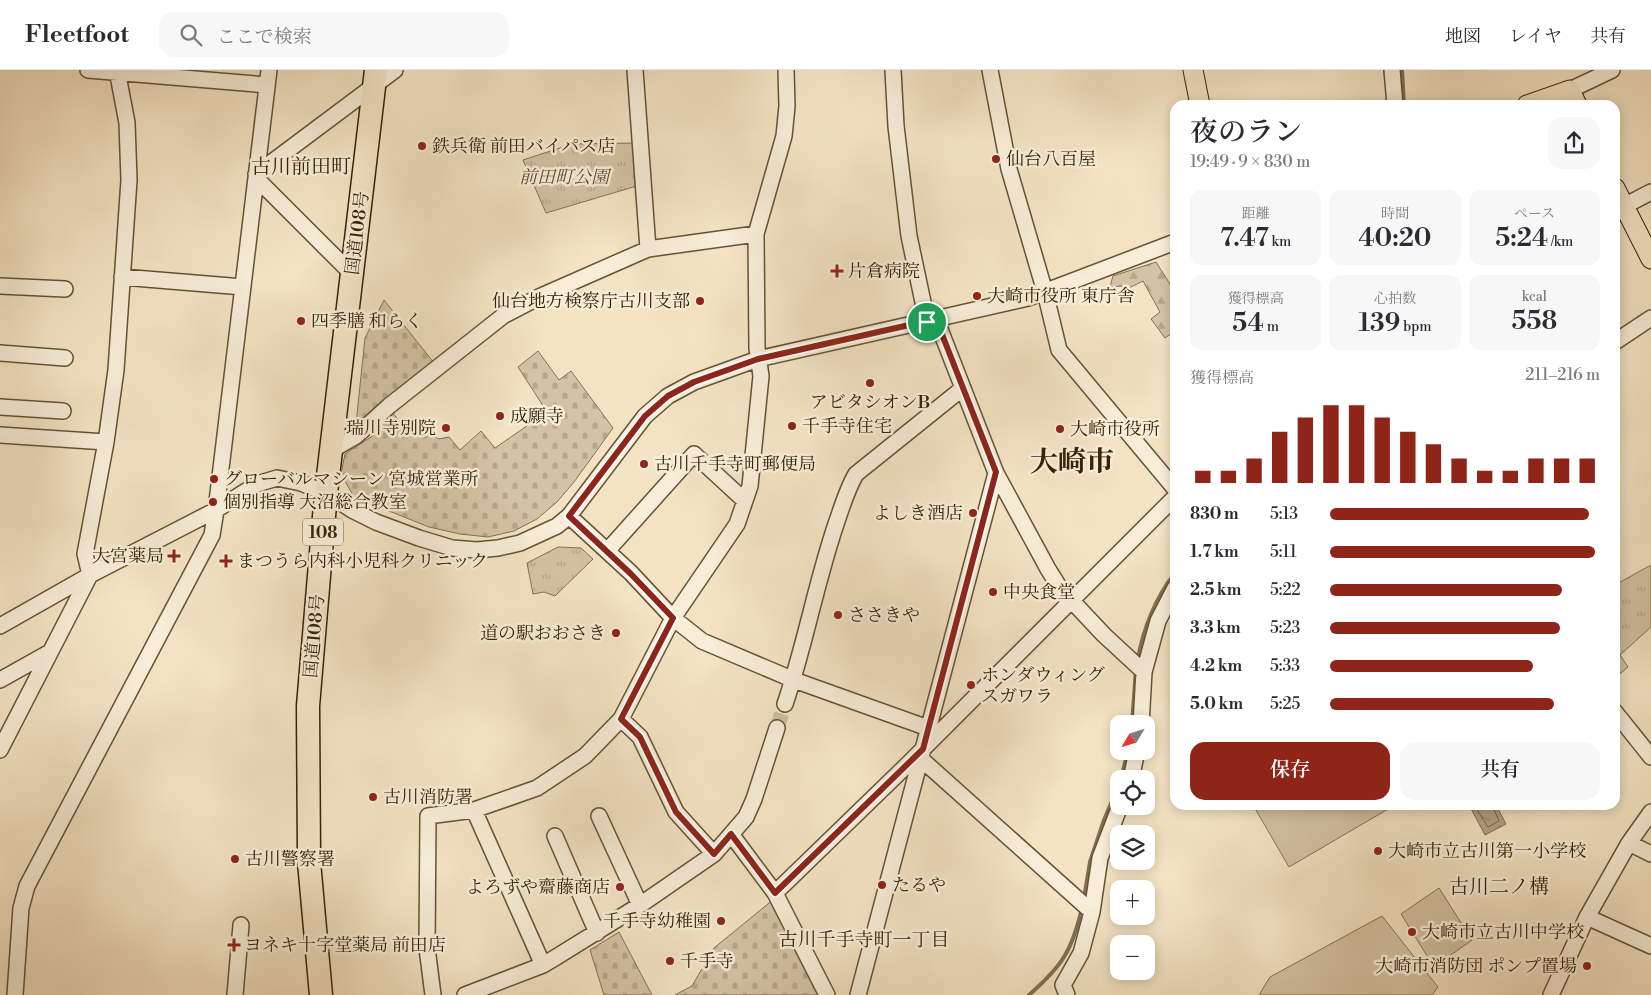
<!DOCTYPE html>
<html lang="ja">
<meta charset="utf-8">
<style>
body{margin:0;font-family:"Libre Bodoni","Noto Serif JP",serif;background:#f7f7f7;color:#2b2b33;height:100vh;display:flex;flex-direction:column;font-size:19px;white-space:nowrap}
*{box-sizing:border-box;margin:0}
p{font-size:16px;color:#7c7c81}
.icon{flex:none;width:28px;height:28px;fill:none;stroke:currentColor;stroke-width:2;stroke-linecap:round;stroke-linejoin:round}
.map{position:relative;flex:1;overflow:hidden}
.sheet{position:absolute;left:1170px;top:30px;width:450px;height:710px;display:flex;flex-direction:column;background:#fff;border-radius:15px;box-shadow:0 2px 12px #0003}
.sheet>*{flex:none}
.needle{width:32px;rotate:232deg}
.controls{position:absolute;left:1110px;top:645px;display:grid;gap:10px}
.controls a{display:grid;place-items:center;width:45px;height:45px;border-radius:10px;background:#fff;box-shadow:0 2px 12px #0003;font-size:25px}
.pin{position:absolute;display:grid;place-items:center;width:42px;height:42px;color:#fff;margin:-21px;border:2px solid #fff;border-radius:50%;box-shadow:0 1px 5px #0007}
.round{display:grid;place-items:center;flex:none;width:52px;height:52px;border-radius:15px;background:#f7f7f7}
.headline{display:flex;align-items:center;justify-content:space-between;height:85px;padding:0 20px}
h1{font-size:28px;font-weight:600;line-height:38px}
.stats{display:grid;grid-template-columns:repeat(3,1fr);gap:8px;height:85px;padding:5px 20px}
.stats div{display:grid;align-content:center;border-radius:12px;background:#f7f7f7;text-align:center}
.stats b{font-size:25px;font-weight:600}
.stats small{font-size:14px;font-weight:400}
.stats p{font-size:14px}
.chart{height:140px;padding:10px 20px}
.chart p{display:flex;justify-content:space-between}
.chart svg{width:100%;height:90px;margin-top:5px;stroke:#8f2418;stroke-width:6}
.action{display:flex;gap:10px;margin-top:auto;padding:10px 20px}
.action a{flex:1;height:58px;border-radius:15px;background:#8f2418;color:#fff;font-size:20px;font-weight:600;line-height:58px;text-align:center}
.action a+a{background:#f7f7f7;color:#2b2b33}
ul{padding:0 20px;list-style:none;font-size:16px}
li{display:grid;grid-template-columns:80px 60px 1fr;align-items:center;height:38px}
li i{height:12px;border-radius:6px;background:#8f2418}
header{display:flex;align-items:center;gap:30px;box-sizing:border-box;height:70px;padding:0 25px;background:#fff;border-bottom:1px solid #e1e1e2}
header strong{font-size:24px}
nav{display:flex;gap:28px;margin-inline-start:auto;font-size:18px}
.search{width:350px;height:45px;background:#f7f7f7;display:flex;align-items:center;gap:12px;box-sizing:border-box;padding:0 18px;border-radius:15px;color:#7c7c81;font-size:19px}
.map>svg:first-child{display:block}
</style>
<header>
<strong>Fleetfoot</strong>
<div class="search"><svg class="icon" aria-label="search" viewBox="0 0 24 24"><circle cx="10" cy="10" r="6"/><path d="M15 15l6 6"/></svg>ここで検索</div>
<nav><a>地図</a><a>レイヤ</a><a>共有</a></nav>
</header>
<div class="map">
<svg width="1651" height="925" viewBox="0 0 1651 925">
<defs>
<pattern id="grass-tufts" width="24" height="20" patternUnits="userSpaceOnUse" patternTransform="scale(1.25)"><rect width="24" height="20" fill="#d3c2a3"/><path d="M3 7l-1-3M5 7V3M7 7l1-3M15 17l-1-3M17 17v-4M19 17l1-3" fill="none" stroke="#b6a68b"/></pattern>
<pattern id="forest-firs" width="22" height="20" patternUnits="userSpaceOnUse" patternTransform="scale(1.25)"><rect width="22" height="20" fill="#d3c2a3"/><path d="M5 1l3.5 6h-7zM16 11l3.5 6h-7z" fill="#b6a68b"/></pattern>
<pattern id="cemetery-stones" width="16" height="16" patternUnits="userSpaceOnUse" patternTransform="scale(1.25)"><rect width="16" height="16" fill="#d3c2a3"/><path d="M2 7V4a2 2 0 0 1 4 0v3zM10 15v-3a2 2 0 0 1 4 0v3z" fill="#b6a68b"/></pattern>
<pattern id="water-ripples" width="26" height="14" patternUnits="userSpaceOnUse" patternTransform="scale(1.25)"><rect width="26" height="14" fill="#b2a283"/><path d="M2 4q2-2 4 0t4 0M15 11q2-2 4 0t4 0" fill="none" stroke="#928469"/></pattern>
</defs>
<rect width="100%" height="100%" fill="#f3e3c3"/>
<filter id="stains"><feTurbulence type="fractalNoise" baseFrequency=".004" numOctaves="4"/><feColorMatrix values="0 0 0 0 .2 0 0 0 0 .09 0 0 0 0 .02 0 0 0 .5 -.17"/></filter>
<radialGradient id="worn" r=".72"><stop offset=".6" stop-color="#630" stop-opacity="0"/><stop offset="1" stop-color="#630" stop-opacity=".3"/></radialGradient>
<!-- grass -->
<path fill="url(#grass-tufts)" stroke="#847254" d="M637,73L640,115L546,143L523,90L572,74Z
M558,477L581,478L593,489L555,526L544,522L533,524L527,493Z
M1649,496H1651V557L1620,585L1628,597L1615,608V515Z"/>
<!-- forest -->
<path fill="url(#forest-firs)" stroke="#847254" d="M1156,192L1175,222V261L1165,268L1151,249L1160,242L1143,211L1125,220L1122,216L1111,217V213L1113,206Z"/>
<!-- cemetery -->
<path fill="url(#cemetery-stones)" stroke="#847254" d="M384,230L434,293L355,363L365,268Z
M538,281L559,310L571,301L613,358L574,412L557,432L537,449L514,461L488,467L460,464L429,457L354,427L341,404L345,384L374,365L392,342L408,362L421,353L438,369L449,367L460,380L481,361L495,378L547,342L518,297Z
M774,829L820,925H675L692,916L714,878Z
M619,862L652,925H604L590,880Z"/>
<!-- pitch -->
<path fill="#d3c2a3" stroke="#847254" d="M1253,735H1395L1289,797Z
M1439,818L1472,870L1434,897L1401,844Z
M1382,846L1438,917L1432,925H1259L1270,907Z"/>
<!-- water -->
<path fill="url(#water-ripples)" stroke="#806f51" d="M1469,735H1496L1506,754L1485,765Z"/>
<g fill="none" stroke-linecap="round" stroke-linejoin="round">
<!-- shore -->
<path stroke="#746244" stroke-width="1" d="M1474,735L1488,757L1499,751L1492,735"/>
<!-- stream -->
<path stroke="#806f51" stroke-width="4" d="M1402,0L1404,35
M1138,589C1143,559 1156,527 1175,503
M1132,654L1136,599
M1121,709L1128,681
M1084,828L1090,792L1104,750L1119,715
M1029,925C1062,896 1072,881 1082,838"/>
<!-- minor-tunnel -->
<path stroke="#cdbd9d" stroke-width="15" stroke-dasharray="15 8" stroke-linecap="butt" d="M777,658L785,634"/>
<!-- minor casing -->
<g stroke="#645335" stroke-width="18">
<path id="minor" d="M88,0L267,15
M635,0L648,179
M893,0L896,56L909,166L927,251
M990,0L1009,99L1045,222L1059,280L1175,419
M1392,0L1395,35
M1570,20L1612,0
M256,104L395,0
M256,108L352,204
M1624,136L1651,122
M122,207L243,217
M0,216L65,219
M936,249L996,403L1048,499L1058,515L1072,531L1104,565L1144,602
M1615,272L1651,248
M0,283L65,288
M0,337L63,341
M0,365L106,372
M332,380L356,366L389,336L503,246L541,226L648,179L756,164
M569,446L631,503L673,548L702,571L794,610L928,658
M607,481L694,384L745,431
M0,556L90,505L216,440L257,414L277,408L301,413L326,423L352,440L376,452L419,468L452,478L477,480L498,478L520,473L557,456L569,446L645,346L668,326L694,312L758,289L1028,228L1175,172
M0,610L50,582
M785,634C805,575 816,513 836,454C842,437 847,419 856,404L963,318
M1615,642L1651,687
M1141,654L1144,602L1158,551L1175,518
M0,680L90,505L85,484L106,372L116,300L129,110L127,53L117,0
M920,688L1092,842
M1131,709L1137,681
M474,740L543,895
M599,746L640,835
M731,764L775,823L827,925
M555,766L597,863
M1629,773L1651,784
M714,784L676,742L640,667L621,649L673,548L737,454L750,416L761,306L757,278L756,164L784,66L787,36L786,0
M775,823L907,695L1175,427
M1587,847L1651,876
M15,925L21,838L27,816L212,465L216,440L269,0
M235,925L241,855
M433,925L427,878L428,746L474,740L537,718L585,686L621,649
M465,925L543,895L558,886L640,835L714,784L746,747L754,729L777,658
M858,925L996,403
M1067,925L1063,915L1081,883L1092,842L1100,788L1120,736
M1551,925L1587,847L1629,773L1651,742"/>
</g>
<!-- major casing -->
<g stroke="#352306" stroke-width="21">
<path id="major" d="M1193,0L1200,35
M1527,35L1570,20L1577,35
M1615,118L1651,189"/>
</g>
<!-- highway casing -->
<g stroke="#352306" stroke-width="25">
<path id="highway" d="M321,925L309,792L308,636L326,423L376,0"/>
</g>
<!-- minor -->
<use href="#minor" stroke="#f7edd8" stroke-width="15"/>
<!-- major -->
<use href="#major" stroke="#f3e3c3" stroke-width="19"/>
<!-- highway -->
<use href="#highway" stroke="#f3e3c3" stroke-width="22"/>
</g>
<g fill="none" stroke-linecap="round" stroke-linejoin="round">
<!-- route casing -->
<g stroke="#fff" stroke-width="10">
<path id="route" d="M936,249L996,402L923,679L775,823L731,764L714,784L676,742L640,667L621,649L673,548L631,504L569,446L645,346L668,326L694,312L758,289Z"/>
</g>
<!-- route -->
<use href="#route" stroke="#8f2418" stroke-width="6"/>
</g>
<!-- markers -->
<g fill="#8f2418" stroke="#f7edd8" stroke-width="2">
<circle cx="422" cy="76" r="5"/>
<circle cx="996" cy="89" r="5"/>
<path d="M834.5 193.5h5v5h5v5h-5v5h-5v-5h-5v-5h5z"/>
<circle cx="977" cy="226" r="5"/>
<circle cx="700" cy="231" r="5"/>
<circle cx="301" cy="251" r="5"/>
<circle cx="870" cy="313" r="5"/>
<circle cx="500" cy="346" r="5"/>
<circle cx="792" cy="356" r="5"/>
<circle cx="446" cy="358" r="5"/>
<circle cx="1060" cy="359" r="5"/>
<circle cx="644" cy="394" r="5"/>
<circle cx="214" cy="409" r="5"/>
<circle cx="213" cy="432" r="5"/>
<circle cx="973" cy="443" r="5"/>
<path d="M171.5 478.5h5v5h5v5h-5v5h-5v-5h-5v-5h5z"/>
<path d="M223.5 483.5h5v5h5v5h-5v5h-5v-5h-5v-5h5z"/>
<circle cx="993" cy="522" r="5"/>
<circle cx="838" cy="545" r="5"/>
<circle cx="616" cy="563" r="5"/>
<circle cx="971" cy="615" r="5"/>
<circle cx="373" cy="727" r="5"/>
<circle cx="1378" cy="781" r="5"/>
<circle cx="235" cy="789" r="5"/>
<circle cx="882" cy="815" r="5"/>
<circle cx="620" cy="817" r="5"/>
<circle cx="721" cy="851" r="5"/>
<circle cx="1412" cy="862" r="5"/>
<path d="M231.5 867.5h5v5h5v5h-5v5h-5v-5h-5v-5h5z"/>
<circle cx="670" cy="891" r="5"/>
<circle cx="1587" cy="896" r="5"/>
</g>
<g text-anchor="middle" stroke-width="5" stroke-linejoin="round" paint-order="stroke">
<!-- shield labels -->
<rect fill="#f7edd8" stroke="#6f6045" stroke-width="1" x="303" y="448.5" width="40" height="27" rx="4"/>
<g font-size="16" font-weight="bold" fill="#352306">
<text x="323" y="468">108</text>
</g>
<!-- poi labels -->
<g font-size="18" fill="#352306" stroke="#f7edd8" text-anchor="start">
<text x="432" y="82">鉄兵衛 前田バイパス店</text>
<text x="1006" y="95">仙台八百屋</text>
<text x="848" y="207">片倉病院</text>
<text x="987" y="232">大崎市役所 東庁舎</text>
<text x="690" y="237" text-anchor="end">仙台地方検察庁古川支部</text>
<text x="311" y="257">四季膳 和らく</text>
<text x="870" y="338" text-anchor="middle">アビタシオンB</text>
<text x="510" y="352">成願寺</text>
<text x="802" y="362">千手寺住宅</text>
<text x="436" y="364" text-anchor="end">瑞川寺別院</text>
<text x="1070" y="365">大崎市役所</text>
<text x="654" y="400">古川千手寺町郵便局</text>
<text x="224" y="415">グローバルマシーン 宮城営業所</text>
<text x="223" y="438">個別指導 大沼総合教室</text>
<text x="963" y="449" text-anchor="end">よしき酒店</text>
<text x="164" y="492" text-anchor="end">大宮薬局</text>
<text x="237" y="497">まつうら内科小児科クリニック</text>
<text x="1003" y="528">中央食堂</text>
<text x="848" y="551">ささきや</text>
<text x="606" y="569" text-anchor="end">道の駅おおさき</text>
<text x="981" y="611">ホンダウィング<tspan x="981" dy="21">スガワラ</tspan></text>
<text x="383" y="733">古川消防署</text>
<text x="1388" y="787">大崎市立古川第一小学校</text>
<text x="245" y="795">古川警察署</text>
<text x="892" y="821">たるや</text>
<text x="610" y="823" text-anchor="end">よろずや齋藤商店</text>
<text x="711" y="857" text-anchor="end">千手寺幼稚園</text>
<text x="1422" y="868">大崎市立古川中学校</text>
<text x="244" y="881">ヨネキ十字堂薬局 前田店</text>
<text x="680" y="897">千手寺</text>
<text x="1577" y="902" text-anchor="end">大崎市消防団 ポンプ置場</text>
</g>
<!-- park labels -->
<g font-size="18" font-style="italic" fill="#5c4b2d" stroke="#f7edd8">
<text x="564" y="113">前田町公園</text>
</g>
<!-- street labels -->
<g font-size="18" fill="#352306" stroke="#f7edd8">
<text transform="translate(357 163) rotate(-83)" y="6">国道108号</text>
<text transform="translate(314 566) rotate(-85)" y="6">国道108号</text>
</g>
<!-- neighbourhood labels -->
<g font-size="19" fill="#352306" stroke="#f7edd8">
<text x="864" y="876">古川千手寺町一丁目</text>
</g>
<!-- quarter labels -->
<g font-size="20" fill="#352306" stroke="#f7edd8">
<text x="301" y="103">古川前田町</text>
<text x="1499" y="823">古川二ノ構</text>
</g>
<!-- town labels -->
<g font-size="28" font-weight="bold" fill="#352306" stroke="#f7edd8">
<text x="1072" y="401">大崎市</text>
</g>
</g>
<rect width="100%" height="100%" filter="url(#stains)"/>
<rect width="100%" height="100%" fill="url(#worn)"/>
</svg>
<div class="controls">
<a><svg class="needle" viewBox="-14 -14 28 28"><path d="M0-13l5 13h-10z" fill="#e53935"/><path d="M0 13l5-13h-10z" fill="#7c7c81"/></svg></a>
<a><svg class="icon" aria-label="locate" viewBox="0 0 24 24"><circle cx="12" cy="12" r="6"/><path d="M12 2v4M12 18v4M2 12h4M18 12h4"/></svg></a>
<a><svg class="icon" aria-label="layers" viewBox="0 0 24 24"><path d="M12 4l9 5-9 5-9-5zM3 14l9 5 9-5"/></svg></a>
<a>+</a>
<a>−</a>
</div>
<div class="pin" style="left:927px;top:252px;background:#1e9e55"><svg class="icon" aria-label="arrive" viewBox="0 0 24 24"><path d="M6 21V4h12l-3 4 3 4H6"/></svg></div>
<section class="sheet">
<div class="headline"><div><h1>夜のラン</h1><p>19:49 · 9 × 830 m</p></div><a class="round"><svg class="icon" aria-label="share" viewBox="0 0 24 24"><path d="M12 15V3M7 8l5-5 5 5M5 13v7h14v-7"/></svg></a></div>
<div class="stats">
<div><p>距離</p><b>7.47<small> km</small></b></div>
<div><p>時間</p><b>40:20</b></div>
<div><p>ペース</p><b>5:24<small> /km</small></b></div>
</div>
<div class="stats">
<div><p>獲得標高</p><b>54<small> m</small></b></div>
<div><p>心拍数</p><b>139<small> bpm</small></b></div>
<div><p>kcal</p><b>558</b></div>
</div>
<div class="chart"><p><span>獲得標高</span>211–216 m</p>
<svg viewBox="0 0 160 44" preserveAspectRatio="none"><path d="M5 44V38M15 44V38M25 44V32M35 44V19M45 44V12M55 44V6M65 44V6M75 44V12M85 44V19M95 44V25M105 44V32M115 44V38M125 44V38M135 44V32M145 44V32M155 44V32"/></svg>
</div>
<ul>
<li><b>830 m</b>5:13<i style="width:96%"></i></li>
<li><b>1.7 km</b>5:11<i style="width:98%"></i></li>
<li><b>2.5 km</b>5:22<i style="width:86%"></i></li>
<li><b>3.3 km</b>5:23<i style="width:85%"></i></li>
<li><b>4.2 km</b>5:33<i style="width:75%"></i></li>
<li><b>5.0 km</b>5:25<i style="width:83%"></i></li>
</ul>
<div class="action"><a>保存</a><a>共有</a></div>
</section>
</div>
